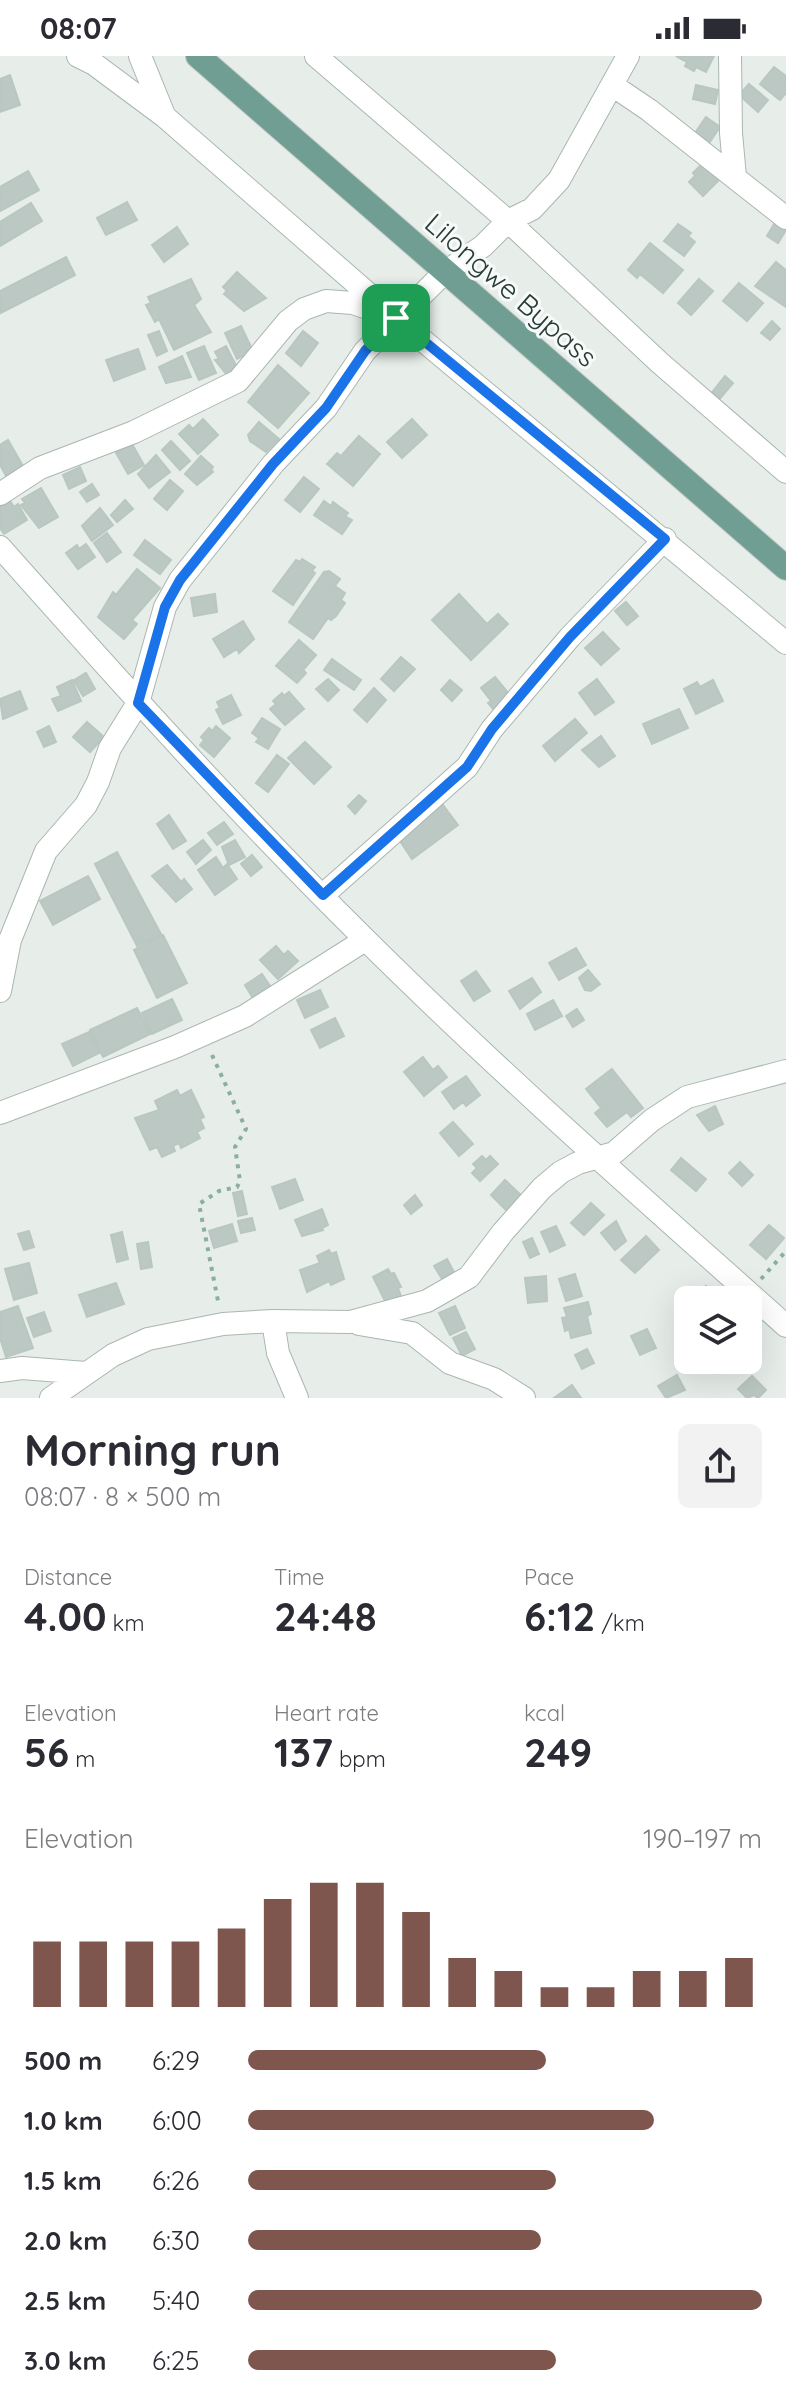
<!DOCTYPE html>
<meta charset="utf-8">
<style>
body{margin:0;font-family:Quicksand,sans-serif;background:#f2f2f3;color:#2b2b33;height:100vh;display:flex;flex-direction:column;font-size:30px;white-space:nowrap}
*{box-sizing:border-box;margin:0}
p{font-size:26px;color:#7c7c81}
.icon{flex:none;width:44px;height:44px;fill:none;stroke:currentColor;stroke-width:2;stroke-linecap:round;stroke-linejoin:round}
.map{position:relative;height:1342px;overflow:hidden}
.drawer{display:flex;flex-direction:column;background:#fff;flex:1}
.drawer>*{flex:none}
.buttons{position:absolute;left:674px;top:1230px;display:grid;gap:16px}
.buttons a{display:grid;place-items:center;width:88px;height:88px;border-radius:12px;background:#fff;box-shadow:0 8px 32px #0002;font-size:40px}
.pin{position:absolute;display:grid;place-items:center;width:68px;height:68px;color:#fff;margin:-34px;border-radius:16px;box-shadow:0 4px 12px #0006}
.round{display:grid;place-items:center;flex:none;width:84px;height:84px;border-radius:12px;background:#f2f2f3}
.headline{display:flex;align-items:center;justify-content:space-between;height:136px;padding:0 24px}
h1{font-size:44px;font-weight:800;line-height:60px}
.metrics{display:grid;grid-template-columns:repeat(3,1fr);gap:12px;height:136px;padding:8px 24px}
.metrics div{display:grid;align-content:center}
.metrics b{font-size:40px;font-weight:800}
.metrics small{font-size:22px;font-weight:400}
.metrics p{font-size:22px}
.chart{height:224px;padding:16px 24px}
.chart p{display:flex;justify-content:space-between}
.chart svg{width:100%;height:144px;margin-top:8px;stroke:#7e564e;stroke-width:6}
ul{padding:0 24px;list-style:none;font-size:26px}
li{display:grid;grid-template-columns:128px 96px 1fr;align-items:center;height:60px}
li i{height:20px;border-radius:10px;background:#7e564e}
.status{display:flex;justify-content:space-between;align-items:center;height:56px;padding:0 40px;background:#fff;direction:ltr}
.status svg{height:22px;fill:currentColor}
.map>svg:first-child{display:block}
</style>
<div class="status"><b>08:07</b><svg viewBox="0 0 49 12"><path d="M0 12V9h3v3zM5 12V6h3v6zM10 12V3h3v9zM15 12V0h3v12zM26 1h20v11H26zM47 4h2v5h-2z"/></svg></div>
<div class="map">
<svg width="786" height="1342" viewBox="0 0 786 1342">
<rect width="100%" height="100%" fill="#e7eeea"/>
<!-- building -->
<path fill="#bcc8c3" stroke="#b9c7c1" stroke-width="2" d="M676,0H714L706,16L696,11L694,15L685,10L687,6Z
M774,11L786,20V37L780,44L760,28Z
M10,19L20,49L0,56V23Z
M749,28L768,44L758,56L739,39Z
M696,29L718,34L715,48L693,43Z
M706,61L720,71L707,90L693,80Z
M703,107L719,124L703,140L689,126L695,120L693,117Z
M28,115L39,134L0,155V131Z
M127,146L137,164L106,179L97,162Z
M31,147L42,165L0,190V166Z
M678,168L691,177L688,180L695,186L684,200L664,185Z
M774,168L786,174L778,187L767,180Z
M177,171L188,188L164,206L152,189Z
M650,187L683,214L663,237L640,218L637,222L628,214Z
M66,201L75,219L1,257L0,235Z
M776,206L786,214V251L755,230Z
M237,216L266,242L244,255L224,238L227,235L223,231Z
M191,223L201,243L194,249L211,276L174,294L159,263L155,266L146,249L151,247L148,241Z
M699,223L713,235L691,259L678,247Z
M739,227L763,247L747,265L723,245Z
M772,265L780,273L770,284L761,277Z
M241,270L253,295L237,303L225,277Z
M159,275L167,295L157,300L148,279Z
M303,275L318,287L301,310L286,297Z
M204,290L216,317L199,324L187,297Z
M226,290L238,313L227,319L215,304L219,303L215,296Z
M138,293L145,313L114,325L106,304Z
M182,300L191,321L166,327L159,311Z
M278,309L309,337L278,372L248,346Z
M725,320L733,327L718,345L710,339Z
M203,363L218,379L198,398L179,378L189,369L193,373Z
M412,363L427,379L402,402L387,386Z
M259,366L279,383L266,396L250,385L248,379Z
M359,380L380,398L353,430L327,408L337,397L341,400Z
M8,384L27,417L10,427L0,409V389Z
M171,385L190,405L180,414L162,394Z
M132,388L144,409L128,418L116,397Z
M156,399L170,416L149,432L138,418Z
M201,400L213,411L211,414L213,416L197,429L185,418Z
M80,411L86,425L69,433L63,419Z
M304,421L319,433L300,456L285,444Z
M170,424L183,435L167,454L154,443Z
M92,428L99,439L87,446L80,436Z
M41,432L58,461L39,472L21,449L25,447L22,443Z
M8,442L14,451L18,448L27,464L4,478L0,472V447Z
M125,444L133,453L117,466L111,459Z
M324,445L331,450L333,446L348,457L345,460L352,464L342,478L314,459Z
M100,452L113,469L92,485L82,470Z
M107,477L121,496L107,506L94,487Z
M145,484L171,504L160,518L134,499Z
M86,488L95,501L78,513L66,497L77,489L79,493Z
M302,503L315,511L312,515L315,517L293,549L273,535L296,504L300,506Z
M137,513L160,532L132,564L137,568L124,583L98,561L113,536L116,539Z
M329,515L340,523L335,530L345,537L341,544L345,547L336,560L331,564L328,562L313,583L289,566L324,516Z
M215,538L217,556L194,560L191,542Z
M459,538L487,568L498,558L508,568L471,604L432,564Z
M626,546L638,560L627,569L615,555Z
M243,565L254,583L239,597L237,593L224,601L213,583Z
M603,576L619,593L601,609L585,592Z
M299,584L316,599L303,614L306,617L297,627L276,610Z
M401,601L415,613L394,635L381,623Z
M332,603L361,624L354,634L324,614Z
M86,617L95,633L83,640L74,624Z
M495,621L514,644L494,654L488,647L491,645L481,632Z
M328,623L339,634L328,645L316,633Z
M597,623L614,646L595,659L579,637Z
M72,624L81,645L58,655L52,643L61,640L57,631Z
M450,624L462,634L452,645L441,634Z
M713,624L723,645L696,658L684,633L697,626L700,631Z
M374,632L386,644L367,666L354,654Z
M20,635L27,653L3,663L0,643Z
M289,636L304,653L285,669L270,653L276,648L273,645L282,637L284,640Z
M231,639L241,659L223,668L216,654L220,652L217,646Z
M679,653L688,672L652,688L643,668Z
M262,662L280,673L268,693L256,686L259,682L252,677Z
M575,663L587,677L555,705L543,690Z
M87,666L104,681L90,696L73,681Z
M49,670L56,686L44,691L37,676Z
M216,670L230,682L214,701L200,689L204,684L201,681L209,672L212,675Z
M601,680L615,700L599,711L582,694Z
M305,686L331,711L314,728L288,702Z
M277,699L289,708L268,736L256,727Z
M359,739L366,745L355,758L348,750Z
M443,749L458,769L412,803L398,782Z
M169,759L186,785L173,793L157,768Z
M224,766L233,778L217,789L208,777Z
M203,784L211,794L196,808L187,796Z
M235,784L245,801L229,809L222,791Z
M117,796L161,878L137,890L95,808Z
M252,799L262,811L251,820L241,808Z
M216,801L223,812L227,808L237,823L215,839L198,814Z
M167,809L181,826L184,823L192,833L176,846L152,820Z
M88,820L100,843L53,869L40,845Z
M163,879L187,927L157,942L134,894Z
M276,890L284,899L288,895L298,905L278,923L260,904Z
M576,892L586,909L559,924L549,907Z
M588,914L600,928L591,935L585,934L579,922Z
M476,915L490,935L474,945L461,925Z
M262,918L272,933L254,944L245,929Z
M532,922L541,936L520,953L509,935Z
M320,934L328,951L305,962L297,944Z
M172,943L182,964L152,978L142,957Z
M553,944L562,960L535,974L527,958Z
M137,952L150,978L103,1001L90,974Z
M577,953L584,964L573,971L566,960Z
M335,962L344,980L320,992L311,974Z
M89,976L99,997L73,1010L62,988Z
M423,1001L433,1014L438,1010L447,1021L424,1040L404,1016Z
M612,1013L643,1052L631,1061L627,1056L607,1071L595,1057L601,1052L586,1033Z
M466,1020L480,1039L466,1050L463,1046L454,1053L442,1036Z
M177,1034L180,1040L191,1034L204,1061L200,1063L204,1072L197,1076L200,1082L181,1092L179,1087L173,1090L175,1095L162,1101L157,1091L150,1094L135,1062L159,1054L155,1045Z
M715,1050L723,1068L709,1075L697,1059Z
M453,1066L473,1088L459,1100L440,1077Z
M482,1100L486,1104L490,1100L498,1108L480,1125L472,1117L477,1112L473,1108Z
M681,1102L706,1123L696,1135L671,1114Z
M740,1106L753,1119L742,1130L729,1117Z
M295,1123L303,1144L280,1153L272,1131Z
M505,1124L524,1142L509,1157L491,1139Z
M242,1135L247,1158L238,1160L233,1137Z
M415,1139L422,1149L411,1158L404,1149Z
M591,1147L604,1159L584,1179L571,1167Z
M322,1153L328,1169L322,1172L323,1174L302,1180L295,1164Z
M252,1162L255,1174L241,1177L238,1165Z
M616,1165L626,1185L615,1194L601,1177Z
M232,1168L237,1185L214,1192L209,1175Z
M769,1169L784,1182L766,1203L750,1189Z
M556,1170L565,1189L550,1196L541,1176Z
M29,1175L34,1191L24,1194L18,1178Z
M122,1176L128,1203L117,1206L111,1179Z
M646,1180L659,1194L635,1217L621,1204Z
M532,1182L539,1198L530,1202L523,1186Z
M148,1186L152,1211L141,1213L137,1188Z
M329,1194L331,1198L336,1196L344,1223L331,1229L329,1225L307,1236L300,1214L320,1207L317,1200Z
M447,1203L454,1216L442,1223L434,1210Z
M29,1207L37,1237L14,1244L5,1213Z
M388,1213L391,1218L394,1217L401,1231L398,1232L401,1240L386,1247L373,1221Z
M575,1218L582,1240L566,1245L559,1223Z
M546,1220L547,1245L528,1247L525,1222Z
M116,1227L124,1248L87,1261L79,1239Z
M706,1230L715,1244H688L687,1242Z
M588,1246L591,1258L587,1260L591,1277L571,1282L569,1273L565,1275L562,1262L567,1261L564,1252Z
M18,1250L33,1292L6,1301L0,1282V1256Z
M455,1250L465,1272L450,1279L439,1257Z
M44,1256L51,1275L34,1281L27,1262Z
M647,1273L656,1292L640,1299L631,1280Z
M466,1276L475,1293L462,1300L453,1282Z
M587,1293L594,1307L582,1313L575,1299Z
M677,1319L685,1334L666,1342L658,1330Z
M752,1320L766,1334L758,1342L754,1339L747,1342L738,1333Z
M572,1329L581,1342H554Z"/>
<g fill="none" stroke-linecap="round" stroke-linejoin="round">
<!-- street casing -->
<g stroke="#aab6b1" stroke-width="24">
<path id="street" d="M78,0L94,8L164,60L396,262L786,587
M140,0L164,59
M316,0L508,165L660,307L786,416
M730,0L731,77L735,121
M612,29L649,54L786,162
M0,438L40,412L134,376L238,325L288,265L304,253L326,245L353,247L382,257
M0,491C119,625 239,759 367,885C502,1019 644,1143 786,1270
M323,839L467,711L492,673L570,581L665,483
M0,935L10,884L46,795L86,749L98,726L110,692L138,647L165,551L180,524L273,408L326,352L365,295L444,217L483,190L508,165L532,153L559,124L628,0
M0,1057L175,991L245,960L365,884
M273,1265L278,1297L297,1342
M359,1268L412,1277L450,1307L494,1323L524,1342
M0,1315L22,1312L86,1317
M51,1342L113,1299L148,1283L223,1268L273,1265L350,1266L427,1245L469,1221L503,1176L542,1132L561,1116L578,1107L614,1097L652,1064L687,1041L786,1015"/>
</g>
<!-- primary casing -->
<g stroke="#c3c9c7" stroke-width="26">
<path id="primary" d="M198,0L786,512"/>
</g>
<!-- path -->
<path stroke="#8baea2" stroke-width="4" stroke-dasharray="4 6" stroke-linecap="butt" d="M212,999L246,1073L235,1091L240,1125L237,1131L219,1135L199,1148L219,1250
M761,1223L786,1195"/>
<!-- street -->
<use href="#street" stroke="#fff" stroke-width="22"/>
<!-- primary -->
<use href="#primary" stroke="#709e92" stroke-width="24"/>
</g>
<g fill="none" stroke-linecap="round" stroke-linejoin="round">
<!-- route casing -->
<g stroke="#fff" stroke-width="16">
<path id="route" d="M396,262L665,483L570,581L492,673L467,711L323,839L138,647L165,551L180,524L273,408L326,352L365,295Z"/>
</g>
<!-- route -->
<use href="#route" stroke="#1a73e8" stroke-width="10"/>
</g>
<g text-anchor="middle" stroke-width="6" stroke-linejoin="round" paint-order="stroke">
<!-- street labels -->
<g font-size="28" fill="#273e38" stroke="#f7faf9">
<text transform="translate(511 234) rotate(41)" y="10">Lilongwe Bypass</text>
</g>
</g>
</svg>
<div class="buttons">
<a><svg class="icon" aria-label="layers" viewBox="0 0 24 24"><path d="M12 4l9 5-9 5-9-5zM3 14l9 5 9-5"/></svg></a>
</div>
<div class="pin" style="left:396px;top:262px;background:#1e9e55"><svg class="icon" aria-label="arrive" viewBox="0 0 24 24"><path d="M6 21V4h12l-3 4 3 4H6"/></svg></div>
</div>
<section class="drawer">
<div class="headline"><div><h1>Morning run</h1><p>08:07 · 8 × 500 m</p></div><a class="round"><svg class="icon" aria-label="share" viewBox="0 0 24 24"><path d="M12 15V3M7 8l5-5 5 5M5 13v7h14v-7"/></svg></a></div>
<div class="metrics">
<div><p>Distance</p><b>4.00<small> km</small></b></div>
<div><p>Time</p><b>24:48</b></div>
<div><p>Pace</p><b>6:12<small> /km</small></b></div>
</div>
<div class="metrics">
<div><p>Elevation</p><b>56<small> m</small></b></div>
<div><p>Heart rate</p><b>137<small> bpm</small></b></div>
<div><p>kcal</p><b>249</b></div>
</div>
<div class="chart"><p><span>Elevation</span>190–197 m</p>
<svg viewBox="0 0 160 44" preserveAspectRatio="none"><path d="M5 44V24M15 44V24M25 44V24M35 44V24M45 44V20M55 44V11M65 44V6M75 44V6M85 44V15M95 44V29M105 44V33M115 44V38M125 44V38M135 44V33M145 44V33M155 44V29"/></svg>
</div>
<ul>
<li><b>500 m</b>6:29<i style="width:58%"></i></li>
<li><b>1.0 km</b>6:00<i style="width:79%"></i></li>
<li><b>1.5 km</b>6:26<i style="width:60%"></i></li>
<li><b>2.0 km</b>6:30<i style="width:57%"></i></li>
<li><b>2.5 km</b>5:40<i style="width:100%"></i></li>
<li><b>3.0 km</b>6:25<i style="width:60%"></i></li>
</ul>
</section>
